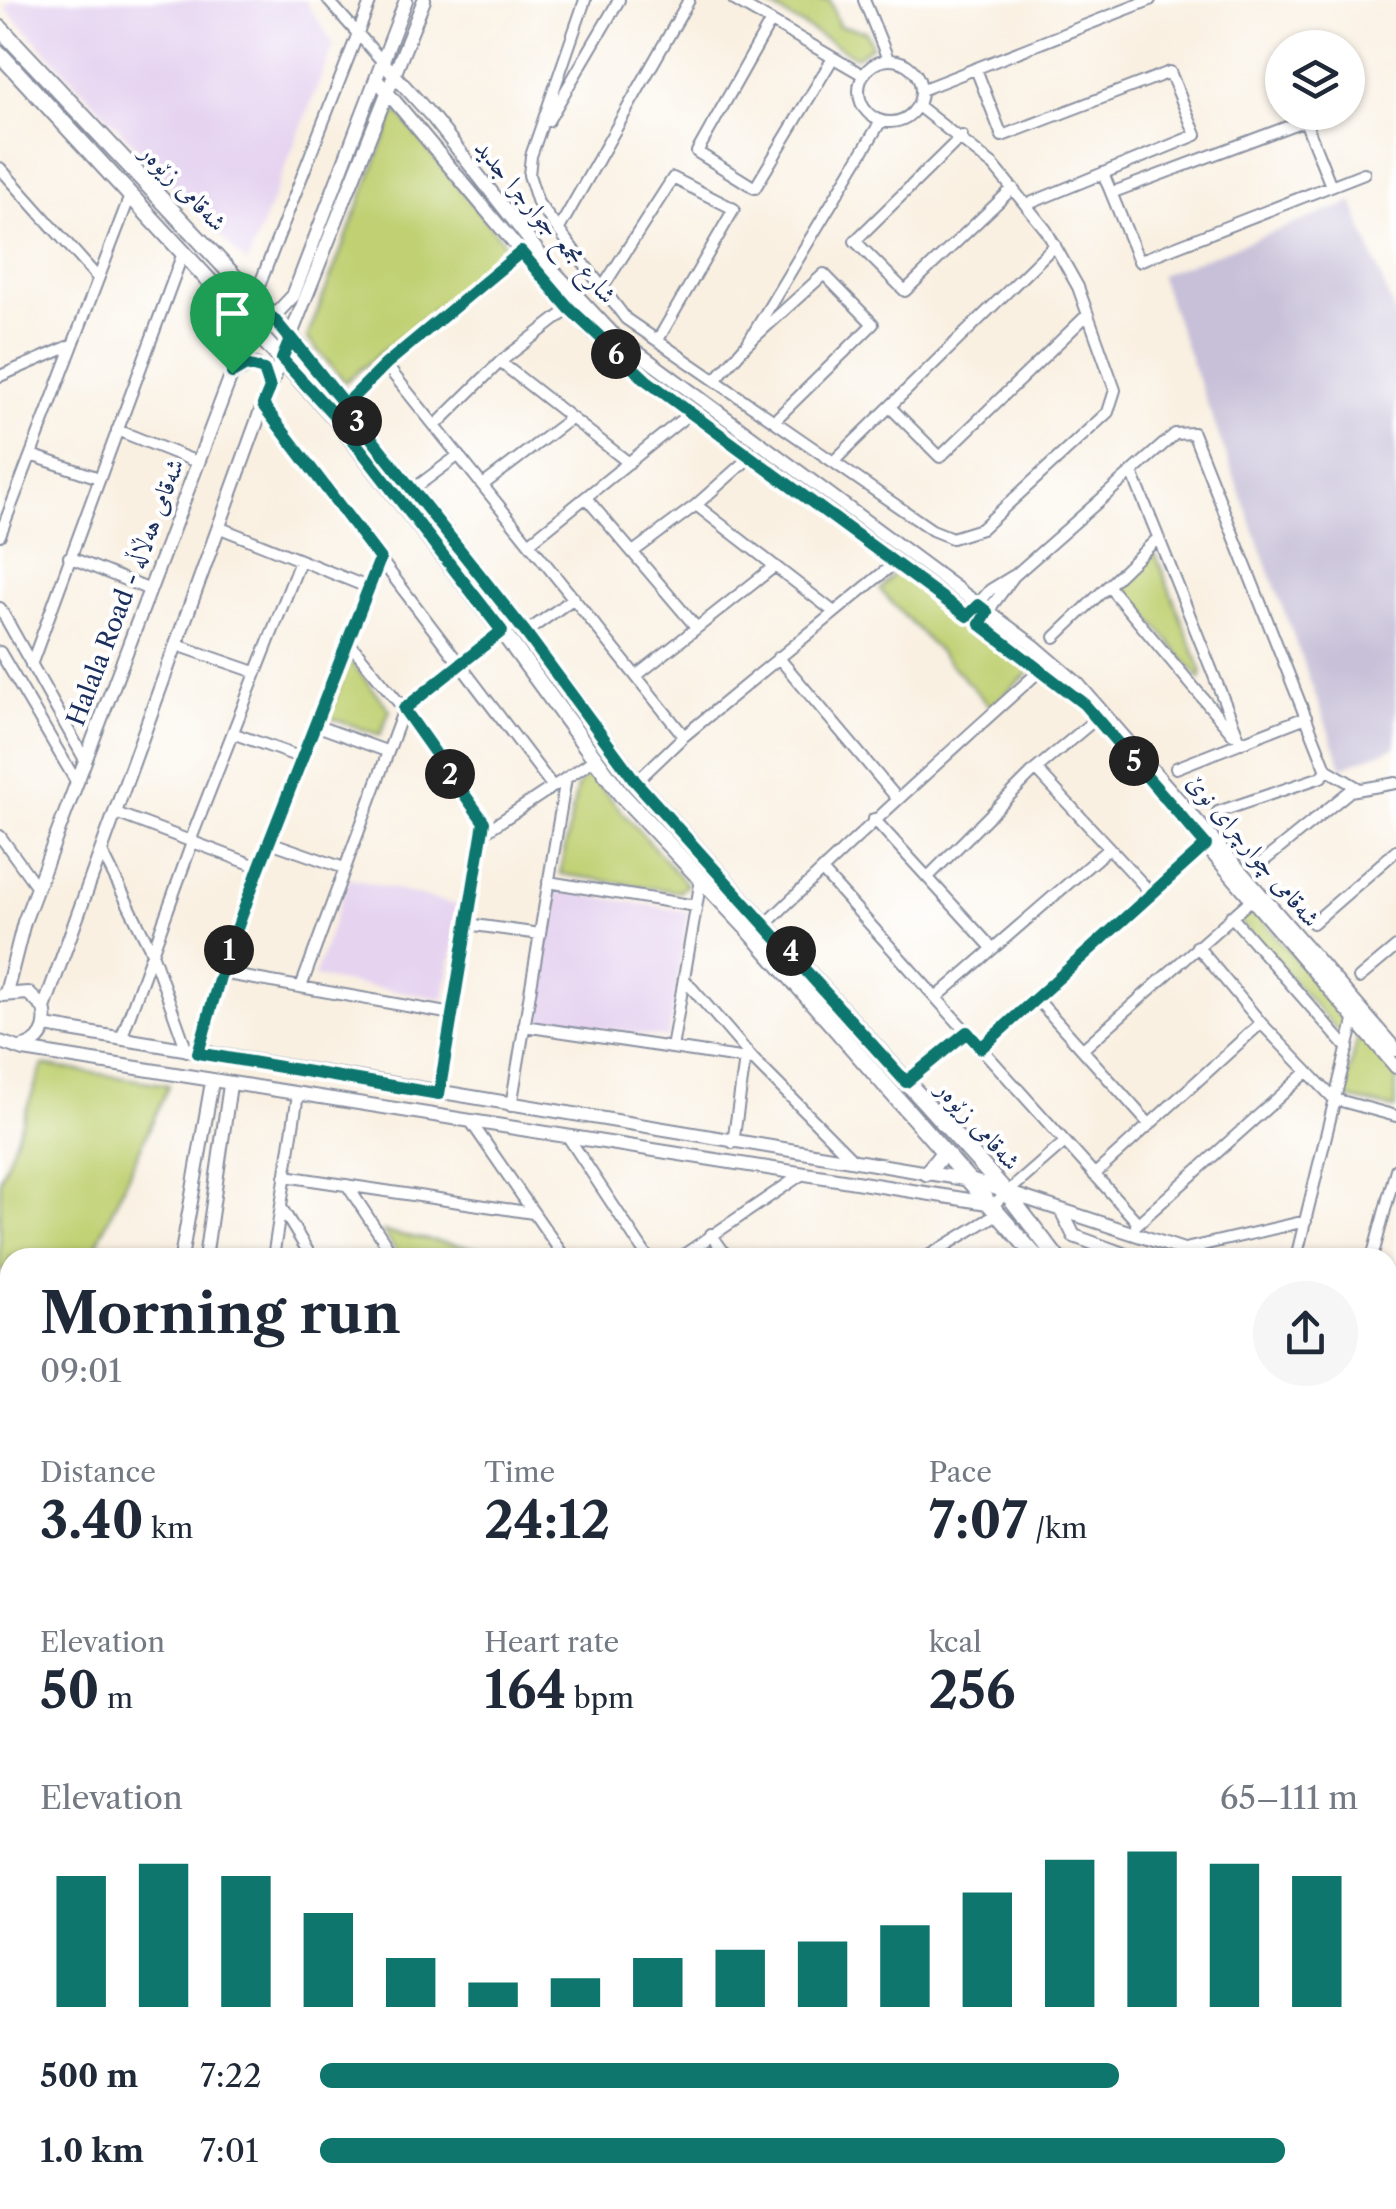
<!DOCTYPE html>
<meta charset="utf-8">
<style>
body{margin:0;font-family:"Libre Caslon Text",Amiri,serif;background:#f6f6f7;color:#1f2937;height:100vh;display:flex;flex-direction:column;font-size:38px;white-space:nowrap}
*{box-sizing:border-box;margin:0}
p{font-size:32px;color:#747a83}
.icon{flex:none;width:55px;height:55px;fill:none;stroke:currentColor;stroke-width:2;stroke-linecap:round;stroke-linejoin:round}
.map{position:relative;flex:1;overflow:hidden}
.panel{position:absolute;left:0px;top:1248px;width:1398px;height:962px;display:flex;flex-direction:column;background:#fff;border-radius:30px 30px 0 0;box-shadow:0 2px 8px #0004}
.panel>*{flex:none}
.controls{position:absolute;left:1265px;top:30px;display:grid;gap:20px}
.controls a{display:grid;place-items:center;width:100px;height:100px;border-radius:50%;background:#fff;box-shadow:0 2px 8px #0004;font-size:50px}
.pin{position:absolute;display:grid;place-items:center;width:85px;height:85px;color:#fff;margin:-102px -42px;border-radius:50% 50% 50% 0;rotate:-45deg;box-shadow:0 0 10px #0007}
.pin .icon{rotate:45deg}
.km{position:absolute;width:50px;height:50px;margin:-25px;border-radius:50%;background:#222;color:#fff;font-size:28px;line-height:50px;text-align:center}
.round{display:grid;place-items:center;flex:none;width:105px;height:105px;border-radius:52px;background:#f6f6f7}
.summary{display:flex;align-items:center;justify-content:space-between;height:170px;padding:0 40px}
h1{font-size:55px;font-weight:700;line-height:75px}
.stats{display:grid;grid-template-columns:repeat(3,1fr);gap:15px;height:170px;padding:10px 40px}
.stats div{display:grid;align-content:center}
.stats b{font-size:50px;font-weight:700}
.stats small{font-size:28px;font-weight:400}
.stats p{font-size:28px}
.chart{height:280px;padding:20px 40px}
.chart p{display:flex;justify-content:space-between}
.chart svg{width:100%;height:180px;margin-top:10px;stroke:#0f766e;stroke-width:6}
ul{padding:0 40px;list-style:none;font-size:32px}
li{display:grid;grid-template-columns:160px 120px 1fr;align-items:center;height:75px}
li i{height:25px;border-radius:12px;background:#0f766e}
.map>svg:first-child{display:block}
</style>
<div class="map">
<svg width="1396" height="2209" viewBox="0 0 1396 2209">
<rect width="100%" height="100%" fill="#fff"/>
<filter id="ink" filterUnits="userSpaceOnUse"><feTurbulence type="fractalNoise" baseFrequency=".01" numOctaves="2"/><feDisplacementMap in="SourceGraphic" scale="20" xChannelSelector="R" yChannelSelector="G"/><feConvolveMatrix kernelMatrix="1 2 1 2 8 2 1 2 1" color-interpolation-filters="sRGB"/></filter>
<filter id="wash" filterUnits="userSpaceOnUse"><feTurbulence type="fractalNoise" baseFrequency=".0048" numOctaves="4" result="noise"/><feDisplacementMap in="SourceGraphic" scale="40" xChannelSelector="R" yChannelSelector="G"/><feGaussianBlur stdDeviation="2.25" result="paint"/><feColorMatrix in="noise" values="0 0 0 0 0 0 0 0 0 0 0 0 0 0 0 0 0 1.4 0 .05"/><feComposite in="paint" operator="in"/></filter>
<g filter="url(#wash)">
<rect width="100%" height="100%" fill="#f9f0e1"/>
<!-- built -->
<path fill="#e5d3f0" d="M13,0H305L334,45L247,264L5,8Z
M349,878L460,906L444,999L314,977Z
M555,890L688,912L668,1038L533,1018Z"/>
<!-- industrial -->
<path fill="#c7c0d8" d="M1353,202L1396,317V747L1342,767L1159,275Z"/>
<!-- green -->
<path fill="#c0d072" stroke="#6e8068" stroke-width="2.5" d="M760,0H830L839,26L866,31L872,46L856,57Z
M396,110L509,249L345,382L307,338Z
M1156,555L1202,672L1200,679L1123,586L1150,556Z
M899,567L1035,667L991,707L880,590Z
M349,659L390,710L380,735L328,717Z
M589,774L687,885L680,892L560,874L577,787Z
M1252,908L1347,1017L1343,1037L1237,919Z
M1359,1032L1396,1075V1109L1343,1097Z
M43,1065L169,1085L91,1257L10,1258V1274L0,1270V1180Z
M383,1232L529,1257H400Z
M1388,1357L1396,1360V1534L1388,1528Z
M0,1997L10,2003V2126H0Z"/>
</g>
<g filter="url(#ink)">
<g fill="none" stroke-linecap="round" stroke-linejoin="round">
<!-- minor casing -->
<g stroke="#8a90a0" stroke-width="14">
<path id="minor" d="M328,0L382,61
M585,0L531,156L529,175L538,203L626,319L932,530L952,538L981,529L1108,412L1115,390L1078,287L1046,230L994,166L918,106
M734,0L863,75
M864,0L888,59
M771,21L697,152L755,188L833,58
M859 91a31 31 0 1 1 62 0a31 31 0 1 1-62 0Z
M976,69L1002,136L1170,72L1196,135L1028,204
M921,90L1150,0
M548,121L619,0
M1305,121L1331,186
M962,136L855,241L905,291L1013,188
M0,168L97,277
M1103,173L1139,261L1364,173
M1111,193L1327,112
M560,227L689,0
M603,287L673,178L734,209L659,338
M254,299L371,0
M747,344L824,274L873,324L776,419
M500,362L629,463
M385,364L684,736
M0,376L72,345
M716,379L747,344L881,121
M263,405L553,787
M345,405L385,364L521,252
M891,408L940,457L1086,316
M435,426L500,362L569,309
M117,430L197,462
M31,455L99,478
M833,462L1055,245
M1132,472L1241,743
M483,485L571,418
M412,490L459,455
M587,499L696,627
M696,505L834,612
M218,527L367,587
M0,535L130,196
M529,543L690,413
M633,552L696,505L750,457
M69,557L150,590
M1110,588L1233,734
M0,608L85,760
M973,610L990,590L1013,576
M985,615L1014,576L1175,434L1193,433L1327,771L1321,777L1218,812
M525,633L574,598
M1055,637L1157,539
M347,640L404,709L485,824
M177,645L255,672
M0,652L77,783
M778,657L896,797
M31,665L183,253
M636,676L775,566
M315,725L386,751
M235,734L302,758
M1176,768L1306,717
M1036,769L1152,894
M1326,769L1360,789
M636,782L684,736L896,562
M116,813L259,867
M874,819L992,948
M483,833L595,759
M0,836L37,887
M191,839L300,561
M270,842L344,868
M101,850L151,950L187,1051
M1260,864L1350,791L1396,783
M823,872L1138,1223
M928,877L1036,769L1097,718
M548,882L696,906
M1231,916L1348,1049
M1313,923L1396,851
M467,924L540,934
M766,924C857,836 949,752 1043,668
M1197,946L1261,1023L1334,1099L1396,1116
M221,973L452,1014
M1359,978L1396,947
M684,979L754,1060L854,1161
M301,987L404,709L502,631
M937,997L1108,849
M1036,998L1150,1125
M524,1026L753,1060
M121,1039L193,840
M672,1048L701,879
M981,1048L1206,845
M1083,1049L1252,899
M199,1053L221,973L259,867L380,559
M906,1082L967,1032
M439,1095L484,822
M511,1106L566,778
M471,1122L565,1258
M570,1140L648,1258
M733,1143L745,1059
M1094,1175L1261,1023
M285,1176L533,1213
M347,1185L395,1258
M994,1204L1065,1142
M281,1207L312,1258
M1136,1225L1306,1073
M711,1234L728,1258
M1185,1249L1306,1221
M273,1258L298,1094
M679,1258L801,1175
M925,1258L999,1213
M1296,1258L1354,1021
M1372,1258L1396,1169
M0,1442L10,1430
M0,1465L10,1480
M0,1548L10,1540
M0,1642L10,1635
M0,1750L10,1744
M0,1814L10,1827
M1388,1837L1396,1832
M1388,1914L1396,1909
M0,1988L10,1994
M1388,2073L1396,2069
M1388,2153L1396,2149
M1090,2200L1167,2209
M1208,2200L1209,2209
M1288,2200L1290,2209
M881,2206L885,2209
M923,2209L932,2200
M1365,2209L1366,2200"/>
</g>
<!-- tertiary casing -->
<g stroke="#8a90a0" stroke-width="16">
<path id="tertiary" d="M382,61L434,119L551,268L613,334L1034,646L1077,683L1396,1050
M377,80L569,309L614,352L690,413L1043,668L1084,704L1396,1067
M234,372L256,365L264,370L270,386
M6,993L24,922L232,373L251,340L293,296L406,0
M2,995L28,993L44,1008C49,1028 41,1044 20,1048
M44,1008L263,405L424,0
M46,1026L970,1180L1208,1258
M0,1042L24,1050L994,1204
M1061,1210L1074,1236L1134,1258
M181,1258L212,1082
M205,1258L230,1085
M1388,1316L1396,1319
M1388,1771L1396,1778
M507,2200L513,2209
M532,2200L538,2209"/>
</g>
<!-- secondary casing -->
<g stroke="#8a90a0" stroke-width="19">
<path id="secondary" d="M0,28L291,337L525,633L636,782L1006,1192L1057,1258
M0,54L333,415L502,631L621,794L750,931L1037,1258
M927,1173L944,1152
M1388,1655L1396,1657
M1388,1686L1396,1683
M1388,1756L1396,1753
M622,2209L627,2200
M761,2209L767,2200"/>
</g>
<!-- trunk casing -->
<g stroke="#8a90a0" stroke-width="21">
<path id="trunk" d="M1388,1708L1396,1705
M1388,1739L1396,1735
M676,2209L682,2200
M706,2209L712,2200"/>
</g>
<!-- minor -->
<use href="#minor" stroke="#fff" stroke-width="10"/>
<!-- tertiary -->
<use href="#tertiary" stroke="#fff" stroke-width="12"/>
<!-- secondary -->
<use href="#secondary" stroke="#fff" stroke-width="15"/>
<!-- trunk -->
<use href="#trunk" stroke="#fff" stroke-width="18"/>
</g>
</g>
<g fill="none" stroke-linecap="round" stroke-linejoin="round" filter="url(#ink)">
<!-- route casing -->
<g stroke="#fff" stroke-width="20">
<path id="route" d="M232,373L246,365L264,370L270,388L263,405L380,559L259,868L221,973L198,1053L439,1094L484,822L404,709L502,631L333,414L282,359L291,337L526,633L636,782L906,1082L967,1032L981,1048L1206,845L1084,704L980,624L987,612L978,605L967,616L646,380L569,308L521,252L386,364L345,405L273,318L245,348L232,373"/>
</g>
<!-- route -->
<use href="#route" stroke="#0f766e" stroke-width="12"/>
</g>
<g text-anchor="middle" stroke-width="8" stroke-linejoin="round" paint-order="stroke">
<!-- street labels -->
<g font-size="25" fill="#1b2f5e" stroke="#fff">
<text transform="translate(184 187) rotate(46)" y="9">شەقامی زێوەر</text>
<text transform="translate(546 221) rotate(50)" y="9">شارع مجمع جوارجرا جديد</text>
<text transform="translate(125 592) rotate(-69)" y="9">Halala Road - شەقامی هەڵاڵە</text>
<text transform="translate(1254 850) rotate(50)" y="9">شەقامی چوارچرای نوێ</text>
<text transform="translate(979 1125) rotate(48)" y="9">شەقامی زێوەر</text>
</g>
</g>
</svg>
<div class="controls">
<a><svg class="icon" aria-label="layers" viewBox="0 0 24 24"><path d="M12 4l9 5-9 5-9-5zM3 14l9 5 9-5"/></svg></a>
</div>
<div class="pin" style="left:232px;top:373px;background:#1e9e55"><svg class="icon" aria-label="arrive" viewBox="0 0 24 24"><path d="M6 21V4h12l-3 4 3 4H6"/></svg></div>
<b class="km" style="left:229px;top:950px">1</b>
<b class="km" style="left:450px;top:774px">2</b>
<b class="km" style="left:357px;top:421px">3</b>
<b class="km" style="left:791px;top:951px">4</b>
<b class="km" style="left:1134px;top:761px">5</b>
<b class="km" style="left:616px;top:354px">6</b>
<section class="panel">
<div class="summary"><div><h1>Morning run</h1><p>09:01</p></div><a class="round"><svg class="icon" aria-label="share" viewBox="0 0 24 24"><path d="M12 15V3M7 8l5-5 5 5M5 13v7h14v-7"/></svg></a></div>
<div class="stats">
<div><p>Distance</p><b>3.40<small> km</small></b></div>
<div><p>Time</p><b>24:12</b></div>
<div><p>Pace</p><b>7:07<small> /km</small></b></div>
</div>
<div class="stats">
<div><p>Elevation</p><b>50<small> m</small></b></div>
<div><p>Heart rate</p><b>164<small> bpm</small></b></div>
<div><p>kcal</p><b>256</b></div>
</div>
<div class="chart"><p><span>Elevation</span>65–111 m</p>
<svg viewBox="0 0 160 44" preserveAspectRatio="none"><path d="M5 44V12M15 44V9M25 44V12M35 44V21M45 44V32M55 44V38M65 44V37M75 44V32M85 44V30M95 44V28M105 44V24M115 44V16M125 44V8M135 44V6M145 44V9M155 44V12"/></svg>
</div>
<ul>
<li><b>500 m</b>7:22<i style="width:77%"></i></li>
<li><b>1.0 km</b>7:01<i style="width:93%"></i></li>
</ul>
</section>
</div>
